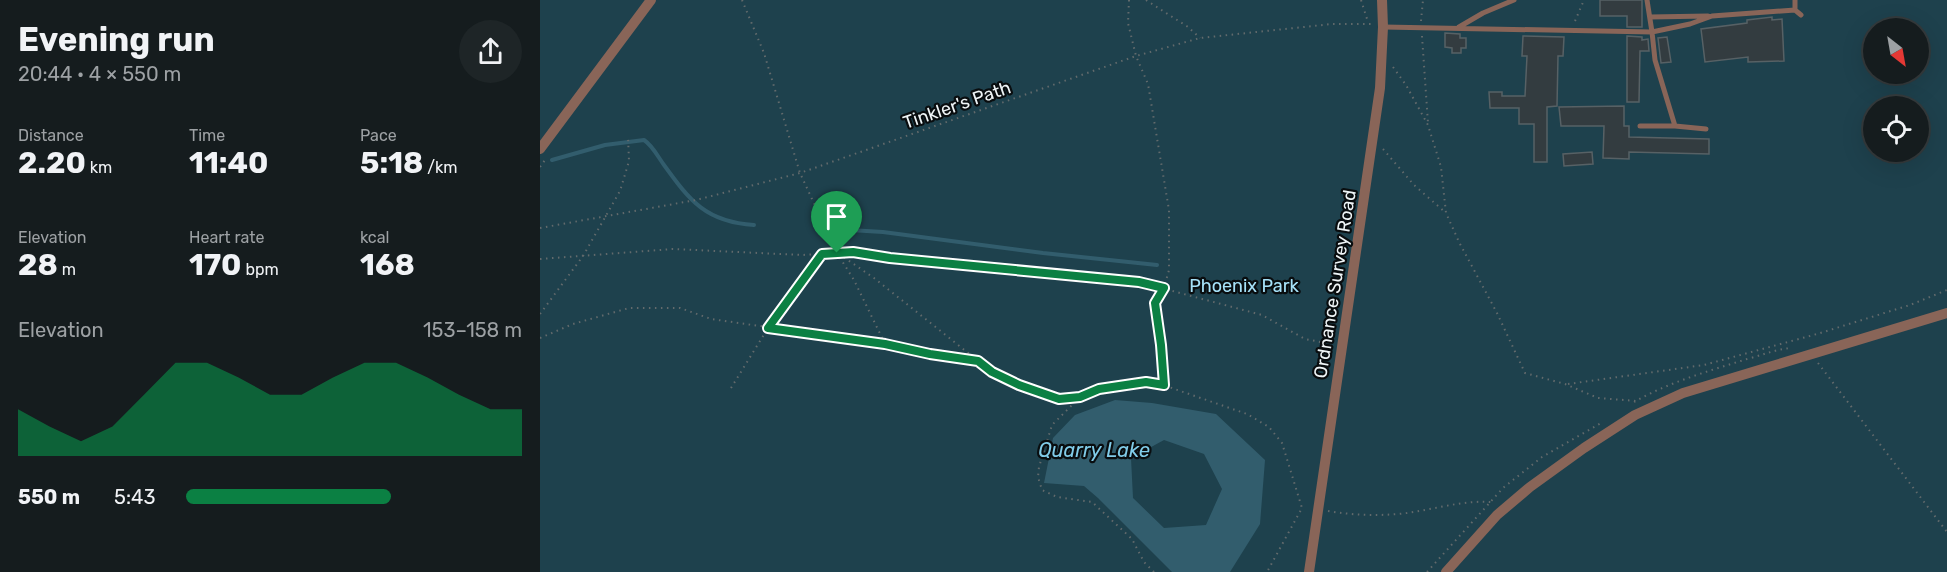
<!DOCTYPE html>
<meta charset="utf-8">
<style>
body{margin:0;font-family:Rubik,sans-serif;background:#1e2527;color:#f1f3f6;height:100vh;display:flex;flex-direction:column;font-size:22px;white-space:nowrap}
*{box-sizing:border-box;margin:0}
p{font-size:20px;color:#9da1a4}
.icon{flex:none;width:33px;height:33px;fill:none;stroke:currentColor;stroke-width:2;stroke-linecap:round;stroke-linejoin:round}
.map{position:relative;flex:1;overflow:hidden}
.panel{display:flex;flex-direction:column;background:#151c1e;width:540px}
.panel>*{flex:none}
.needle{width:39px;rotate:149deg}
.tools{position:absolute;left:1323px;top:18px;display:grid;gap:12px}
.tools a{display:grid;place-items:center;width:66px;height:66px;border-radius:50%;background:#151c1e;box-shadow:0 6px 24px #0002,0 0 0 2px #343a3c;font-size:30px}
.pin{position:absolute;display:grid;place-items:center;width:51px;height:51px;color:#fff;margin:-62px -26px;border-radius:50% 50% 50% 0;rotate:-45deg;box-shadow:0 0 6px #0007}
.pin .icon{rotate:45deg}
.round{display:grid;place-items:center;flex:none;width:63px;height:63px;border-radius:32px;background:#1e2527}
.summary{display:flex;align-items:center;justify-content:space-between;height:102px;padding:0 18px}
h1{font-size:33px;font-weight:700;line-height:45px}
.metrics{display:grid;grid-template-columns:repeat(3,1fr);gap:9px;height:102px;padding:6px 18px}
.metrics div{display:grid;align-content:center}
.metrics b{font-size:30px;font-weight:700}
.metrics small{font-size:16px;font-weight:400}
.metrics p{font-size:16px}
.chart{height:168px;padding:12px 18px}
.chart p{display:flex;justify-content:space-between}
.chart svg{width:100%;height:108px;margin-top:6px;fill:#0b8043;opacity:.7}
ul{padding:0 18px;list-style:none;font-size:20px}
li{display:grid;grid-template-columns:96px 72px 1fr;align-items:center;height:45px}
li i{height:15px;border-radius:8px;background:#0b8043}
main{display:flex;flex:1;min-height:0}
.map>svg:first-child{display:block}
</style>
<main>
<section class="panel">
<div class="summary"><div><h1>Evening run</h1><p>20:44 · 4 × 550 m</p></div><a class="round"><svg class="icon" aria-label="share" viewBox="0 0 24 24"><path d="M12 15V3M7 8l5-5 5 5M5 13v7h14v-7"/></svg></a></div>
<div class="metrics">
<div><p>Distance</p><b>2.20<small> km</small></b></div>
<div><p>Time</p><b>11:40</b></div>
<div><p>Pace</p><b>5:18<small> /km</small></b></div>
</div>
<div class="metrics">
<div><p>Elevation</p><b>28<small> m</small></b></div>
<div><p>Heart rate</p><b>170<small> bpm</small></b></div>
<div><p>kcal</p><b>168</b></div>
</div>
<div class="chart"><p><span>Elevation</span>153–158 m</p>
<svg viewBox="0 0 160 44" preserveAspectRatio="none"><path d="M0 44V25L10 32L20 38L30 32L40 19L50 6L60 6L70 12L80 19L90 19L100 12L110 6L120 6L130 12L140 19L150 25L160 25V44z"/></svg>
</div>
<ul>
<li><b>550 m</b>5:43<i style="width:61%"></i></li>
</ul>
</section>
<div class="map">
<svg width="1407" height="572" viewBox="0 0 1407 572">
<rect width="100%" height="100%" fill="#1c2528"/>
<!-- green -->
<path fill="#1e414d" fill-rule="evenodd" d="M0,0H1407V572H0ZM1334,28H1378V74H1334ZM1334,106H1378V152H1334Z"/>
<!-- water -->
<path fill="#325d6d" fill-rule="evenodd" d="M575,400L612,403L676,414L725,460L720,524L690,572H632L558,498L544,486L504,483L513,438L535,415ZM624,440L664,454L682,489L666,525L624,528L593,498L591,458Z"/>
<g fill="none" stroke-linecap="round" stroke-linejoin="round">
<!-- stream -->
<path stroke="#325d6d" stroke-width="4" d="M12,160L65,145L104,140C113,146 118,157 124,165C150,201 166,222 214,225
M293,229L343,232L503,253L617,265"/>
</g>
<!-- building -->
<path fill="#333c40" stroke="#576165" stroke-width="1.5" d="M1060,0H1102V27H1087V16H1060Z
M1232,17V20L1242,19L1244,61L1208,62V57L1165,62L1161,29L1207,23V20Z
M905,33L920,34V38H926V48H921V53H912V48L905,47Z
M983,36L1024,37L1023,56H1018L1017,106L1007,107V162H994V124H979V108H950L949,92H962V96H985L987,56H982Z
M1087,36L1102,37V40L1108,39L1109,51H1100L1099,102H1087Z
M1127,37L1131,62L1121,63L1118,38Z
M1084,106V126H1089V137L1169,139V154L1089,152V159L1063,158L1064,126H1021L1019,107Z
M1052,152L1053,164L1024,166L1023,154Z"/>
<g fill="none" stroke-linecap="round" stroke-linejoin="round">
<!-- path -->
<path stroke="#626a6c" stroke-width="2" stroke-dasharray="1.5 4.5" stroke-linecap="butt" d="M202,0L224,53L260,173L297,253L314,280L345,344
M589,0L588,23L596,56L608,84L629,210V270L624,288L615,303L621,345L623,385L707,414L729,427L742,443L762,508L727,572
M606,0L648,27L660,38
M821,0L828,22
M881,21L883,0
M1035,21L1044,0
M882,36L888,123
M853,67L866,85L888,125L901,167L906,213L919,242L957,313L985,373L1025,384L1058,398L1097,401
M843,149L874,185L906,213
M0,167L5,160
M0,228L156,200L260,173L596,56L660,38L792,24H832
M299,254L334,278L437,360
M0,259L133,249L262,255L313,252L349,258L599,282L722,315L765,339L791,344
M0,314L43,256L80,191L89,161L88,137
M0,338L33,324L89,308H140L171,319L345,344L390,354L438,361L452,372L505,396L519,399L540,397
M1278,363L1407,532
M1028,384L1164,365L1277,334L1370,305L1407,290
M191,388L228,328L282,254
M1094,402C1129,382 1169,371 1207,359C1223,355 1236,349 1252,348
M788,511C812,515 834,516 858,514C890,511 919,500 951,502
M614,572L604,562L592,539L552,502L517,497L502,490L498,477L499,467L512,425L540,397L559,389L606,382L622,384
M887,572L963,488L1002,457L1061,423"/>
<!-- service -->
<path stroke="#896558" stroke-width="5" d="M1107,0L1112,32L1150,24L1172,16L1255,10L1261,15
M1255,10V0
M1110,17L1168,16
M844,27L1112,32L1115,60L1135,126L1166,129
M919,27L943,13L974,0
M1100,126H1135"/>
<!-- minor -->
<path stroke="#896558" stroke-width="10" d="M0,149L111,0
M769,572L840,88L843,27L842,0
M906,572L957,515L990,487L1044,448L1095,415L1143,393L1407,313"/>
</g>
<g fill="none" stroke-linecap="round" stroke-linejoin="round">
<!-- route casing -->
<g stroke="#fff" stroke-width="12">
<path id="route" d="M313,252L350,258L599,282L624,288L615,303L621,345L624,385L606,382L559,389L540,397L519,399L479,385L452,372L438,361L390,354L345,344L228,328L282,254Z"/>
</g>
<!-- route -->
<use href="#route" stroke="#0b8043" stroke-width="8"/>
</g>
<g text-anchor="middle" stroke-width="4.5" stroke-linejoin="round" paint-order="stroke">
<!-- street labels -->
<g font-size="18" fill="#eff5f7" stroke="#090d0f">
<text transform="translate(417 105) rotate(-19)" y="6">Tinkler's Path</text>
<text transform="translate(795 284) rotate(-81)" y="6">Ordnance Survey Road</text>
</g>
<!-- park labels -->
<g font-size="18" fill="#a6e1f8" stroke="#090d0f">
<text x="704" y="292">Phoenix Park</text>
</g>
<!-- water labels -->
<g font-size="20" font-style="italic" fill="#81cce9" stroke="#090d0f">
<text x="554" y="457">Quarry Lake</text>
</g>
</g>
</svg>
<div class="tools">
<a><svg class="needle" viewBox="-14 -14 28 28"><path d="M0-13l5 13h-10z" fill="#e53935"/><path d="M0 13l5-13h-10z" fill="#9da1a4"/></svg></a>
<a><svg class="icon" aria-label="locate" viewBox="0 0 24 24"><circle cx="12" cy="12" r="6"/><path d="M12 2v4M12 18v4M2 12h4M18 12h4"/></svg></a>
</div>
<div class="pin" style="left:297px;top:253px;background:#1e9e55"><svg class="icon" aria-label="arrive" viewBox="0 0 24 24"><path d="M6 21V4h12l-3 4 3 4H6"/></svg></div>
</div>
</main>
